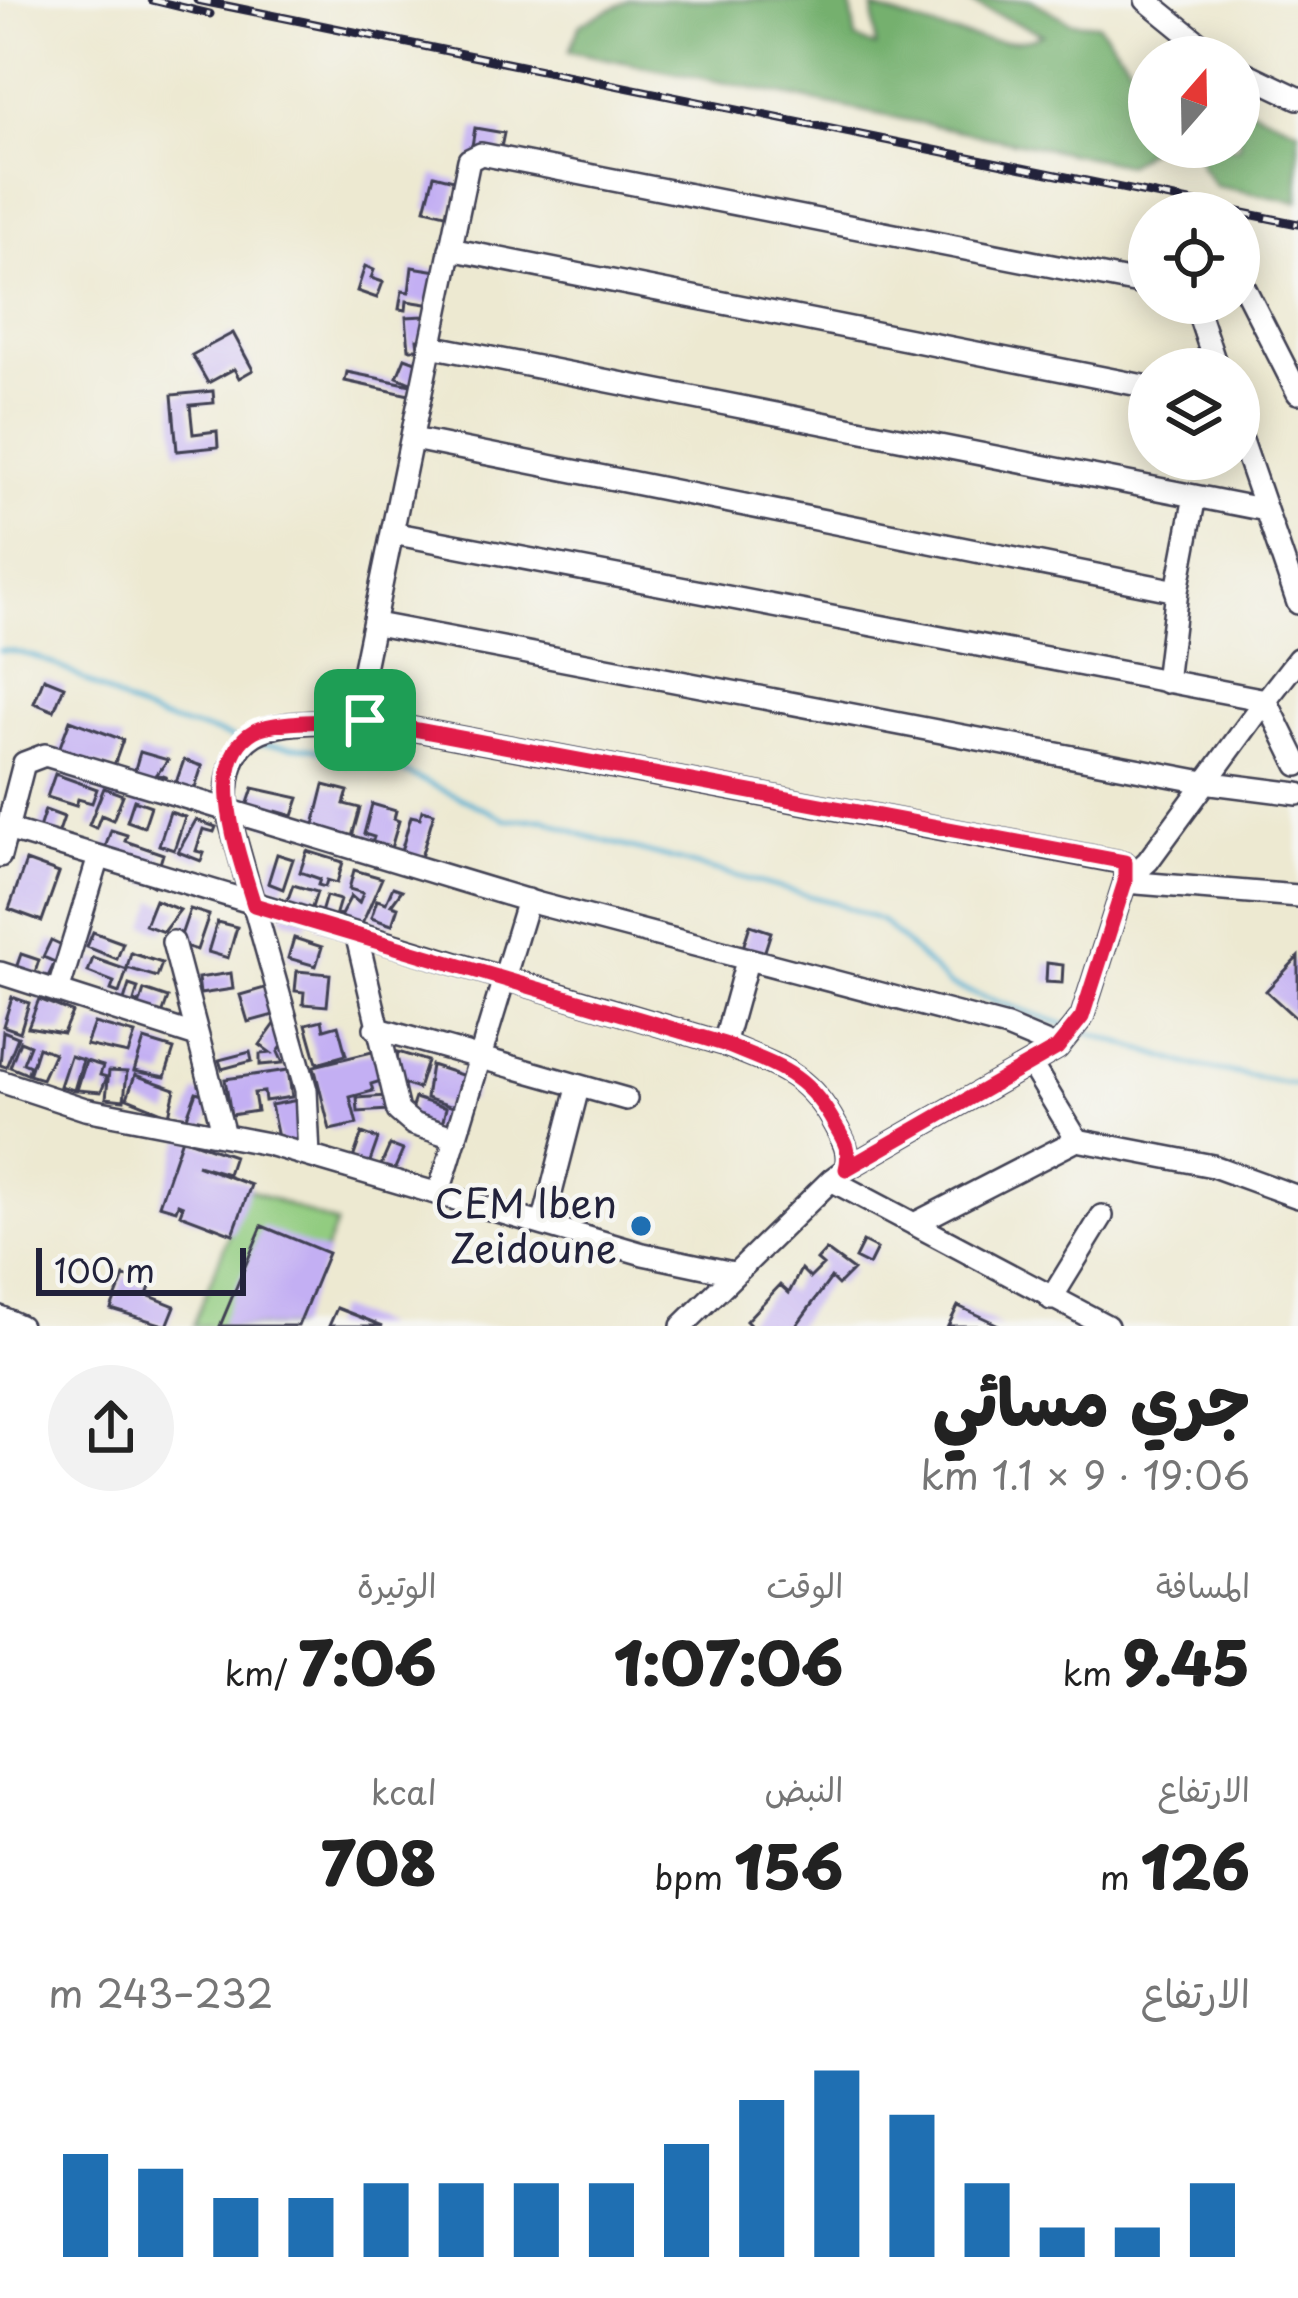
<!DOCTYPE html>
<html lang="ar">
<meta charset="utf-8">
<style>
body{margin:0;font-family:"Playpen Sans","Playpen Sans Arabic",sans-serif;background:#f2f2f2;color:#222;direction:rtl;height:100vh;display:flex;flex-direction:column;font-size:45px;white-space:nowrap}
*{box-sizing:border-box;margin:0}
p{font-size:39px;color:#767676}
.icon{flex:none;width:66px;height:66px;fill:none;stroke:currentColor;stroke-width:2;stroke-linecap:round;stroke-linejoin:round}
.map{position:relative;height:1326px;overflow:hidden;direction:ltr}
.sheet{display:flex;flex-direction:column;background:#fff;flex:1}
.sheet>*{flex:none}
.needle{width:78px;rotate:20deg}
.fabs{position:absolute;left:1128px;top:36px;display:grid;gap:24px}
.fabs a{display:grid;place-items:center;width:132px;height:132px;border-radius:50%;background:#fff;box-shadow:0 6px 30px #0003;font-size:60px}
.scale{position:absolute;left:36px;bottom:30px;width:210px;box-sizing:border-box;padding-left:12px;border:6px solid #22223b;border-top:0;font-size:33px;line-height:42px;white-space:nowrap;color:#22223b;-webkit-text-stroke:9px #f6f6f2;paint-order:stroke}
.pin{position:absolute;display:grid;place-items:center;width:102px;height:102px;color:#fff;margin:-51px;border-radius:24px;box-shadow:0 6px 18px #0006}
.round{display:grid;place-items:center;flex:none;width:126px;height:126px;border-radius:63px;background:#f2f2f2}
.headline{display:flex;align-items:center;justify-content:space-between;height:204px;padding:0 48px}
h1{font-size:66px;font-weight:800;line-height:90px}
.stats{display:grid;grid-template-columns:repeat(3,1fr);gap:18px;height:204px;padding:12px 48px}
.stats div{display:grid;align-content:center}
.stats b{font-size:60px;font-weight:800}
.stats small{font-size:33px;font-weight:400}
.stats p{font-size:33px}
.chart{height:336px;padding:24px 48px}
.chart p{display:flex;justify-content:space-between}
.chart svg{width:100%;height:216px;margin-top:12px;stroke:#1f6fb2;stroke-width:6}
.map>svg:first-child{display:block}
</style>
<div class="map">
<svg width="1298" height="1326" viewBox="0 0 1298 1326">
<rect width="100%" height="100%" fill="#f6f6f2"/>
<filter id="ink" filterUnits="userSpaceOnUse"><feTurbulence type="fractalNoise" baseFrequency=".00833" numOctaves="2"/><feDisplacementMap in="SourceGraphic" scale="24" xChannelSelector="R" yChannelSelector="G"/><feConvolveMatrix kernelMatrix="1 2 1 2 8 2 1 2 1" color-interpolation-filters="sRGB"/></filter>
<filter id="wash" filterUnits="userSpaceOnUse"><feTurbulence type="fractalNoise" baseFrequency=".004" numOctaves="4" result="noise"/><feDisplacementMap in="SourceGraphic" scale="48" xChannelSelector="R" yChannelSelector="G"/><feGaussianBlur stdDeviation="2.7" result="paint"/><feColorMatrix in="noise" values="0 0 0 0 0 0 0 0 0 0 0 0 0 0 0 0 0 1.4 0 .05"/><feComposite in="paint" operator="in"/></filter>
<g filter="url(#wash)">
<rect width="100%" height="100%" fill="#ede9d1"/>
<!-- green -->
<path fill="#92cc80" stroke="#5a775e" stroke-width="3" d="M247,1189L336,1224L294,1326H193Z"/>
<!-- forest -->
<path fill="#75b06e" stroke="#4c6954" stroke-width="3" d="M630,0H850L856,39L876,47L873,8C916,22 1003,56 1043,34L963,0H1031L1071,22L1098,24L1149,89L1152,147L1127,165L569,51L580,24Z
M1239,104L1298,129V202L1215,186L1200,165L1197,147H1239Z"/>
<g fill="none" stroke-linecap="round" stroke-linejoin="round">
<!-- stream -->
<path stroke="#53afd1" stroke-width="4.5" d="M0,650C63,655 101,697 158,718C186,728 213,728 240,741
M257,744L310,748L406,773L508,820L544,819L583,835L836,903L882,921L949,985L1066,1025
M1083,1031L1186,1064L1298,1085"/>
</g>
<g id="blocks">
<!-- building -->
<path fill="#c3aff3" d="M475,128L504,133L497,167L470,158Z
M434,175L458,181L449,215L425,209Z
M365,266L374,270L371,278L383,282L377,298L357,291Z
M412,267L444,272L439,306L407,301L406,310L399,309L402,291L409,292Z
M424,316L426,339H417L418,349H409L406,317Z
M233,333L253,370L239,378L234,369L208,383L192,355Z
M405,358L421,364L413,384L397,377Z
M347,372L411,385L409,395L345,381Z
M213,391L214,403L190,405L193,434L217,431L218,447L177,451L172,395Z
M44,678L64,686L54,711L34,703Z
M70,720L123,740L113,768L56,757Z
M140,752L168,760L157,774L166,777L162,792L130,786Z
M184,760L202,766L192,797L173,791Z
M55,774L97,789L92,803L78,799L76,806L47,797Z
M324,785L348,791L344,804L360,808L350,844L332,839L334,831L314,825Z
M104,788L123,795L113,820L101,815L96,828L89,825Z
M253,788L299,798L293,816L276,811L270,828L247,806Z
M134,800L151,806L144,827L127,821Z
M372,804L396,811L394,819L399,821L389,855L370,849L374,837L364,834Z
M45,810L64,817L53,849L34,843Z
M422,810L434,813L419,864L399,859L411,816L420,818Z
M170,812L185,817L174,850L159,845Z
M196,820L216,827L214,832L203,829L196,851L204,853L201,861L178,852Z
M111,830L127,835L125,841L163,854L153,886L101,860Z
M307,851L343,862L337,883L327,880L325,887L318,885L320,879L300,872Z
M277,854L293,859L283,889L268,883Z
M26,861L59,873L42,921L9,909Z
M354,870L382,878L356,938L317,926L326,896L340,900L336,913L341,915L351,896L359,903L363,893L349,889Z
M293,885L317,892L306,926L281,918Z
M393,887L402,890L391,905L398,907L392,925L371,918L377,900L386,903Z
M155,900L180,910L163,932L145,925Z
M190,909L209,915L197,950L178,944Z
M217,922L237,927L228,958L208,952Z
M750,925L771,932L762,960L741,954Z
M93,932L123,943L117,959L87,947Z
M294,938L322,947L316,966L288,958Z
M51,940L73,950L57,986L46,981L55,962L43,957Z
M131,953L162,963L157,977L127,968Z
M21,954L39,960L29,991L10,985Z
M1298,957V1020L1266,991Z
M93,958L127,970L119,993L111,990L114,982L88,972Z
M1047,963L1063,965L1062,983L1046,982Z
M297,971L330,974L327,1006L303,1004L304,992L295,991Z
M231,973L233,989L200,994L198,978Z
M129,985L138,988L134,1001L140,1003L144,990L168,998L157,1029L121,1010Z
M268,987L281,1013L248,1022L240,995Z
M12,997L29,1003L20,1032L3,1026Z
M39,999L72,1012L63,1033L28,1027Z
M322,1020L324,1029L338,1025L346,1055L317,1063L306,1024Z
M94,1023L135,1034L128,1054L86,1045Z
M275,1024L290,1035L278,1052L283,1063L260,1065V1054L271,1053L260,1045Z
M3,1031L18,1037L6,1067L0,1065Z
M144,1040L174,1049L165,1077L134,1071Z
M20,1041L30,1045L23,1063L30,1066L27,1074L10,1067Z
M38,1047L54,1053L42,1079L29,1075Z
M376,1051L384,1080L371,1084L373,1091L350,1097L357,1124L330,1130L314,1066Z
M250,1052L252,1061L222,1069L219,1060Z
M398,1052L427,1061L418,1089L395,1081Z
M70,1056L83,1060L74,1090L60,1086Z
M86,1061L103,1066L100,1075L107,1077L101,1092L77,1090Z
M431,1065L477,1080L470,1101L457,1097L453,1107L426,1098Z
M288,1070L292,1097L265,1101L264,1092L254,1093L257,1111L231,1115L225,1079Z
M109,1071L127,1072L124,1100L106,1098Z
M135,1075L175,1089L169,1115L127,1098Z
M196,1092L215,1098L205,1129L185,1122Z
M387,1096L388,1110L358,1112L357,1098Z
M415,1098L446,1108L440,1132L407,1121Z
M298,1100L305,1142L280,1147L271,1105Z
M362,1133L378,1139L367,1170L351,1164Z
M182,1138L234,1156L228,1174L197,1165L251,1185L233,1234L180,1214L183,1206L178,1204L176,1210L159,1205Z
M390,1145L403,1150L392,1175L379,1170Z
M262,1226L328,1253L298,1326H220Z
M863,1242L877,1249L869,1265L855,1258Z
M826,1250L853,1270L838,1285L831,1278L796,1326H751L746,1321L780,1285L789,1293L801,1269L810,1278L823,1265L817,1260Z
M124,1276L150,1287L147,1295L175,1306L167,1326L111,1309Z
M958,1306L1001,1326H948Z
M337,1308L383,1326H329Z"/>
</g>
</g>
<g filter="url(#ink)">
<use href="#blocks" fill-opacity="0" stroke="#404052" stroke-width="3"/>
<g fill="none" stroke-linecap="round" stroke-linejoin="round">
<!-- minor casing -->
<g stroke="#404052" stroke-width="26">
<path id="minor" d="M1146,0L1216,57
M1239,70L1298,98
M450,249L1149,387
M1239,277L1298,393
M1195,303L1217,369
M430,346L1266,510
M1239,432L1298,603
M413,439L1177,591L1166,682
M392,533L1266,700L1148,861L1125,882L1298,896
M1177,591L1195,496
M376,624L1204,782L1298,794
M1298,659L1266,700L1298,765
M7,829L724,1044C776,1066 807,1072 835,1125C843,1140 851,1151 846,1169L831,1180
M0,856L24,763L45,755L539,904L1007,1027L1057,1048
M357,937L398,1111L413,1124L456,1138
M173,942L224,1135
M0,973L197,1036
M58,992L99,857
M375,1028L626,1099
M724,1044L747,961
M1031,1064L1077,1140
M0,1081L85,1109L268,1144L643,1254L733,1273
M309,1156L306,1090L227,810C223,709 289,726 365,720
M846,1169L1057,1048L1082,1017L1125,882V863L365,720L357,702L469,160L481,154L1149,285
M439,1192L528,900
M543,1224L578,1088
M914,1224L1077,1140L1213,1166L1298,1197
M1051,1299L1102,1216
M0,1317L20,1326
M682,1326L831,1180L1107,1326"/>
</g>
<!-- minor -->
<use href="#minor" stroke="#fff" stroke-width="21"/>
<!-- rail casing -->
<g stroke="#22223b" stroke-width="9">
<path id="rail" d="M152,0L210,14
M197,0L1298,224"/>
</g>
<!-- rail -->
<use href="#rail" stroke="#f6f6f2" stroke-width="4.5" stroke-dasharray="14" stroke-linecap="butt"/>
</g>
</g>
<g fill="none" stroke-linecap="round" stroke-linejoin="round" filter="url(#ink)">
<!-- route casing -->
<g stroke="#fff" stroke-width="24">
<path id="route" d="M365,720L1125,862V882L1082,1017L1057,1048L846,1169C851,1151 844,1140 835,1125C807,1072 776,1066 724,1044L254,905C242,863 201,761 254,731C276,719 338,722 365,720Z"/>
</g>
<!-- route -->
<use href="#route" stroke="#e11d48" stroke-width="15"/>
</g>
<!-- markers -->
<circle fill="#1f6fb2" stroke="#f6f6f2" stroke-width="4.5" cx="641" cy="1226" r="12"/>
<g text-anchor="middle" stroke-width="9" stroke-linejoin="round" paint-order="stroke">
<!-- poi labels -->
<g font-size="39" fill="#22223b" stroke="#f6f6f2" text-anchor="end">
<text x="617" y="1218">CEM Iben<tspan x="617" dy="45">Zeidoune</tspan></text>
</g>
</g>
</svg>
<div class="fabs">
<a><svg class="needle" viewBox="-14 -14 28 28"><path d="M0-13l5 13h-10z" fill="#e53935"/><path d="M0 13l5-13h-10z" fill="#767676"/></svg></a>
<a><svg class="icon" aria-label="locate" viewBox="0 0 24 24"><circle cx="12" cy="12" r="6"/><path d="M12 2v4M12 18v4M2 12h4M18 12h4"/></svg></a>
<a><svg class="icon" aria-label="layers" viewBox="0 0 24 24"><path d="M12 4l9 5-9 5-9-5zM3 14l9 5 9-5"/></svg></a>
</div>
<div class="scale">100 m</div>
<div class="pin" style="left:365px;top:720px;background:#1e9e55"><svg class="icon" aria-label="arrive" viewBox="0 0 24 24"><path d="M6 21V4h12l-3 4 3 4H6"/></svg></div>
</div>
<section class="sheet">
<div class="headline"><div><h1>جري مسائي</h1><p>19:06 · 9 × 1.1 km</p></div><a class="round"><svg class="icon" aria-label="share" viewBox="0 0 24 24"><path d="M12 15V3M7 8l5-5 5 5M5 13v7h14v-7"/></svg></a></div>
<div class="stats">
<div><p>المسافة</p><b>9.45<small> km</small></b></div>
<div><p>الوقت</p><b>1:07:06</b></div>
<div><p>الوتيرة</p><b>7:06<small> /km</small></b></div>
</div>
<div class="stats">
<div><p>الارتفاع</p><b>126<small> m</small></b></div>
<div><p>النبض</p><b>156<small> bpm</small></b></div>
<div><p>kcal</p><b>708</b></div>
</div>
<div class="chart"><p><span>الارتفاع</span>232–243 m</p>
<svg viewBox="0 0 160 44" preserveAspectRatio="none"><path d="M5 44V23M15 44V26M25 44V32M35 44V32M45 44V29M55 44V29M65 44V29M75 44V29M85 44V21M95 44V12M105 44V6M115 44V15M125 44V29M135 44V38M145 44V38M155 44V29"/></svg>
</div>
</section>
